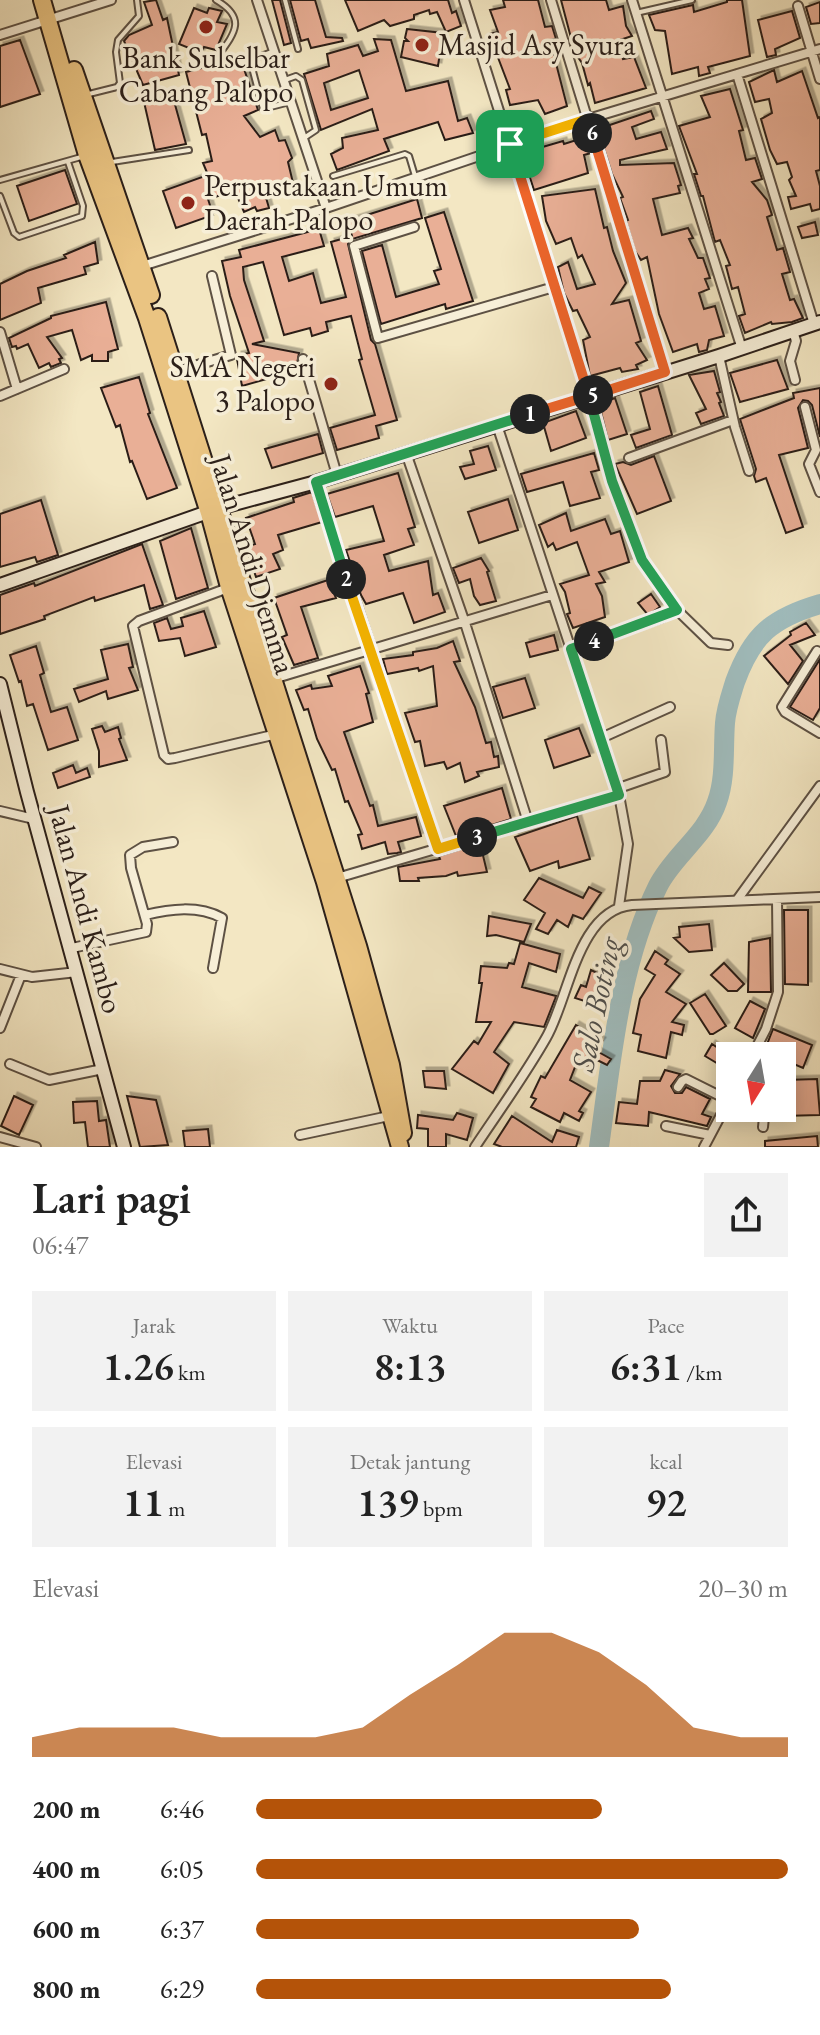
<!DOCTYPE html>
<html lang="id">
<meta charset="utf-8">
<style>
body{margin:0;font-family:"EB Garamond",serif;background:#f2f2f2;color:#222;height:100vh;display:flex;flex-direction:column;font-size:30px;white-space:nowrap}
*{box-sizing:border-box;margin:0}
p{font-size:26px;color:#767676}
.icon{flex:none;width:44px;height:44px;fill:none;stroke:currentColor;stroke-width:2;stroke-linecap:round;stroke-linejoin:round}
.map{position:relative;height:1147px;overflow:hidden}
.sheet{display:flex;flex-direction:column;background:#fff;flex:1}
.sheet>*{flex:none}
.needle{width:52px;rotate:191deg}
.buttons{position:absolute;left:716px;top:1042px;display:grid;gap:16px}
.buttons a{display:grid;place-items:center;width:80px;height:80px;border-radius:0px;background:#fff;box-shadow:0 4px 20px #0003;font-size:40px}
.pin{position:absolute;display:grid;place-items:center;width:68px;height:68px;color:#fff;margin:-34px;border-radius:16px;box-shadow:0 4px 12px #0006}
.km{position:absolute;width:40px;height:40px;margin:-20px;border-radius:50%;background:#222;color:#fff;font-size:22px;line-height:40px;text-align:center}
.round{display:grid;place-items:center;flex:none;width:84px;height:84px;border-radius:0px;background:#f2f2f2}
.overview{display:flex;align-items:center;justify-content:space-between;height:136px;padding:0 32px}
h1{font-size:44px;font-weight:600;line-height:60px}
.metrics{display:grid;grid-template-columns:repeat(3,1fr);gap:12px;height:136px;padding:8px 32px}
.metrics div{display:grid;align-content:center;border-radius:0px;background:#f2f2f2;text-align:center}
.metrics b{font-size:40px;font-weight:600}
.metrics small{font-size:22px;font-weight:400}
.metrics p{font-size:22px}
.chart{height:224px;padding:16px 32px}
.chart p{display:flex;justify-content:space-between}
.chart svg{width:100%;height:144px;margin-top:8px;fill:#b45309;opacity:.7}
ul{padding:0 32px;list-style:none;font-size:26px}
li{display:grid;grid-template-columns:128px 96px 1fr;align-items:center;height:60px}
li i{height:20px;border-radius:10px;background:#b45309}
.map>svg:first-child{display:block}
</style>
<div class="map">
<svg width="820" height="1147" viewBox="0 0 820 1147">
<defs>
<filter id="shadow"><feDropShadow dx="3.5" dy="-3.5" stdDeviation="0" flood-color="#0004"/></filter>
</defs>
<rect width="100%" height="100%" fill="#f3e7c3"/>
<filter id="stains"><feTurbulence type="fractalNoise" baseFrequency=".0025" numOctaves="4"/><feColorMatrix values="0 0 0 0 .2 0 0 0 0 .09 0 0 0 0 .02 0 0 0 .5 -.17"/></filter>
<radialGradient id="worn" r=".72"><stop offset=".6" stop-color="#630" stop-opacity="0"/><stop offset="1" stop-color="#630" stop-opacity=".3"/></radialGradient>
<g fill="none" stroke-linecap="round" stroke-linejoin="round">
<!-- river -->
<path stroke="#a0bdbe" stroke-width="20" d="M599,1147C611,1062 619,965 658,886C673,856 706,835 717,802C726,777 723,749 725,723C726,709 731,695 735,682C752,635 772,618 820,604"/>
</g>
<!-- building -->
<path fill="#e9af96" stroke="#2b1f19" stroke-width="2" fill-rule="evenodd" filter="url(#shadow)" d="M156,0L163,20L167,18L179,75L143,85L124,41L129,35L152,25L144,2Z
M272,0H280L291,43L284,45Z
M290,0H315L326,37L342,38L343,41L311,48L308,39L301,41Z
M345,0H448L452,13L456,11L461,26L446,32L437,12L430,14L429,10L414,15V19L390,26L384,20L358,31Z
M503,0H538L545,27L552,26L556,39L550,40L567,106L545,114L538,100L510,105L506,90L510,89L489,34L498,32L490,10L505,7Z
M561,0H606L609,10L623,6L626,26L632,36L617,41L623,59L634,57L646,88L595,103L590,83L588,85L582,63L575,53Z
M727,0H742L750,56L708,67L710,73L699,76L698,67L672,74L665,31L655,30L649,15L693,5L694,12L727,2Z
M820,2V23L811,24L806,7Z
M194,8L207,13L209,8L222,11L217,22L227,24L216,50L204,47L201,53L179,44Z
M792,11L800,38L775,49L776,55L767,57L758,20Z
M407,29L443,33L438,66L401,57L404,41H408L405,38Z
M374,39L391,40L406,91L448,81L458,121L467,118L473,133L445,140L438,122L384,139L389,151L337,170L331,154L343,148L342,138L378,130L372,109L321,130L304,74L329,66L327,54L358,45L363,56L378,51ZM359,70L368,98L331,110L324,83Z
M20,40L40,94L0,107V46Z
M225,62V66L242,63L258,110L244,116L260,137L275,130L279,141L285,140L292,158L288,162L294,187L265,194L269,208L257,211L255,207L244,212L235,191L208,199L213,215L176,228L163,191L208,175L203,163L212,161L206,134L202,135L186,72Z
M774,70L777,82L802,71L818,118L820,117V170L816,171L820,186V209L812,211L810,204L791,209L788,197L796,196L789,180L792,177L787,162L777,164L770,150L761,119L772,113L769,99L755,102L749,82Z
M730,89L743,130L739,131L746,160L755,158L762,179L752,182L767,200L772,215L767,217L777,250L783,248L790,272L782,274L790,300L794,299L803,318L792,322L772,324L771,322L745,333L739,316L745,314L738,287L732,289L726,266L730,265L720,240L715,242L703,196H701L694,174H697L679,126L710,117L701,96Z
M174,101L186,144L155,150L144,102Z
M651,111L654,119L632,127L636,139L661,132L667,149L620,160V165L674,163L681,185L678,186L680,193L653,199L662,235L688,228L693,238L689,239L698,258H703L710,278L705,279L709,289L699,293L704,309L715,306L724,336L709,340L707,350L699,352L697,344L673,352L659,314L647,257L641,260L635,251L626,221L628,220L620,198L623,197L612,174L598,129Z
M586,137L591,153L584,155L588,173L534,190L522,153L563,141L564,144Z
M65,170L77,204L29,221L17,186Z
M595,189L604,228L607,227L613,251L626,283L612,304L629,300L641,341L636,343L647,360L636,365L638,369L622,372L620,368L590,376L583,340L590,337L577,310L573,311L564,293L558,267L568,262L577,289L595,284L582,255L578,258L571,238L556,244L546,221L542,196Z
M417,199L422,218L352,239L348,244L371,340L375,344L397,420L376,426L379,438L337,450L330,428L375,415L359,360L362,359L351,316L326,322L328,331L312,336L310,328L284,335L263,262L243,267L244,280L264,341L252,344L299,353L295,375L268,370L270,378L242,386L237,359L238,355L249,353L230,296L222,261L241,257L239,250L319,229L324,246L282,257L289,281L313,273L321,303L346,297L331,242L352,236L348,221Z
M444,212L473,301L446,309L445,304L381,324L362,251L382,245L396,297L439,284L434,271L441,269L425,218Z
M815,222L818,235L802,238L798,227Z
M95,242L98,263L84,267L86,274L38,288L41,303L0,320V284L27,271L66,258L64,255Z
M106,302L118,349L108,352V361H92V355L81,360L72,330L47,337L62,358L59,359L61,363L51,367L49,363L39,368L28,344L17,349L16,346L12,347L9,338L51,318V316Z
M777,360L788,389L740,402L730,373Z
M714,371L720,392L717,393L721,402L719,403L724,416L701,424L696,413L706,409L689,375Z
M139,377L150,413L148,414L177,488L147,499L132,461L130,462L120,425L116,427L101,388Z
M658,386L672,435L636,448L631,435L650,429L640,392Z
M820,388V437L812,405L808,401L803,400L798,408L808,448L779,455L803,527L786,533L766,478L756,482L754,476L756,469L740,419L794,398L793,393Z
M615,398L627,434L608,440L599,404Z
M576,411L586,438L551,451L543,423Z
M318,434L323,453L272,468L265,449Z
M488,446L496,470L465,479L460,467L474,464L470,451Z
M594,453L599,470L591,472L600,498L570,506L563,482L527,492L521,474Z
M654,456L671,501L637,514L615,464L623,462L631,465Z
M398,473L415,527L408,529L414,545L384,555L389,571L428,561L433,595L438,593L445,612L414,623L403,593L366,604L361,595L346,550L384,541L373,506L335,517L327,494Z
M312,492L322,522L278,535L283,550L273,554L280,569L256,577L246,547L255,544L246,518L294,502L293,498Z
M508,499L518,530L479,543L468,512Z
M41,500L58,555L37,562L35,557L0,567V514Z
M566,513L571,531L605,519L611,534L620,531L629,562L599,572L605,582L596,584L602,596L605,617L573,628L567,614L570,613L565,592L560,584L589,575L577,542L556,550L553,543L548,547L539,525Z
M191,528L208,588L176,599L160,541Z
M142,544L163,605L150,609L144,585L95,601L94,597L44,616L45,619L0,634V595L34,583L35,586Z
M481,558L489,571L487,572L496,601L480,605L474,596L470,579L459,583L453,568Z
M328,580L336,598L301,607L318,658L294,665L282,637L287,635L274,598Z
M651,594L660,607L648,615L638,603Z
M204,611L216,647L185,656L180,638L159,641L154,623L167,618L171,629L183,626L181,618Z
M806,623L815,635L790,645L803,661L788,684L764,656L791,635L790,632Z
M554,635L558,650L530,657L526,643Z
M453,641L460,661L454,662L475,707L486,743L491,742L494,757L498,756L499,767L477,772L479,776L465,782L460,763L447,769L444,762L425,766L420,741L415,742L405,713L437,706L433,666L419,671L418,668L387,674L383,659L413,655V652L437,648Z
M128,644L133,667L129,668L138,690L108,699L106,691L79,702L74,689L108,679L101,650Z
M36,646L44,673L40,675L51,712L67,707L78,740L48,750L33,704L27,706L21,681L19,682L10,655Z
M820,659V708L813,720L790,707Z
M360,666L369,693L366,694L373,722L344,732L370,806L373,805L378,826L416,817L421,836L398,842L401,852L397,853L388,854L385,842L362,849L358,835L362,834L348,801L345,802L335,769L332,770L317,739L308,709L304,710L296,690L311,685L312,689L332,686L328,676Z
M525,678L535,708L503,718L493,687Z
M102,726L105,732L118,727L121,738L119,739L127,760L99,767V751L92,729Z
M579,728L590,756L554,768L545,740Z
M73,765L76,773L87,768L90,777L58,788L53,773Z
M502,788L511,819L456,836L444,806Z
M577,816L590,859L559,868L558,861L530,871L515,837Z
M480,843L487,872L458,876L457,872L446,876L418,878L419,881H400L398,867L440,859L439,856Z
M539,878L583,898L589,887L601,893L583,919L573,915L568,927L557,920L548,934L536,929L545,913L524,900Z
M784,910H808V985L785,984Z
M489,916L531,924L524,942L496,935L487,936Z
M709,924L712,950L689,952L674,938L680,937L679,927Z
M770,938L771,992H748L749,942Z
M520,943L560,954L556,972L529,963L522,987L556,996L555,999L544,1027L514,1022L494,1052L509,1064L493,1093L452,1069L474,1041L478,1044L491,1022H476L482,983H479L481,966L507,968L509,963L514,964Z
M655,951L668,960L665,964L680,974L666,992L686,1004L672,1022L684,1025L682,1035L671,1032L666,1058L638,1051L641,1035L633,1033L640,999L655,975L645,969Z
M724,963L744,984L737,991H728L711,975Z
M591,970L609,979L597,1005L575,998L581,985L586,987Z
M705,994L726,1026L713,1034H710L690,1003Z
M750,1001L765,1009L753,1038L735,1028Z
M576,1025L602,1041L595,1050L611,1059L607,1065L591,1057L587,1067L577,1062L570,1080L591,1092L579,1111L583,1113L579,1121L564,1113L560,1122L531,1107L536,1099L531,1097L541,1076L545,1078Z
M773,1029L812,1045L803,1068L782,1059V1056L764,1052Z
M712,1044L730,1056V1071L705,1056Z
M665,1070L680,1074L671,1086L675,1093H682L686,1087L710,1099L702,1114L711,1117L707,1126L649,1112L648,1126L616,1123L619,1102L637,1104L640,1081H660Z
M423,1071H444L446,1089L425,1087Z
M817,1079L820,1115L782,1116L785,1080Z
M14,1096L33,1105L19,1135L1,1126Z
M127,1096L156,1100L168,1145L140,1147Z
M97,1101L99,1121L106,1120L110,1147H88L85,1122L74,1123L73,1102Z
M457,1113L473,1118L467,1140L446,1134V1147H428V1129L417,1128L418,1115L453,1120Z
M512,1116L552,1142L557,1130L579,1137L576,1147H502L494,1144Z
M208,1129L210,1147H185L183,1131Z
M817,1136L818,1147H765V1141Z"/>
<g fill="none" stroke-linecap="round" stroke-linejoin="round">
<!-- lane casing -->
<g stroke="#5d5144" stroke-width="8">
<path id="lane" d="M216,0C247,18 235,33 218,56
M285,0L298,49
M636,13L692,0
M272,52L250,60L263,109L290,102
M285,80L296,76L302,80L316,130L304,138
M89,94L117,87L120,83L116,52L118,40L139,16L137,0
M112,162L189,150
M333,176L405,154L409,156L415,176
M0,180L81,157
M0,196L14,233L19,237L82,216L83,206L68,162"/>
</g>
<!-- street casing -->
<g stroke="#5d5144" stroke-width="12">
<path id="street" d="M257,0L326,208
M464,0L589,396L619,504L642,560L677,610
M551,0L665,372
M632,0L742,349
M798,6L820,79
M0,35L111,0
M737,74L814,324
M414,227L354,246L378,338L554,287
M139,267L326,208L588,119L820,49
M793,331L796,341L790,361L795,380
M0,332L17,389
M719,356L735,427L749,471
M303,359L337,475
M177,371L231,355L212,276
M0,396L64,369
M805,407L816,450L809,464L820,492
M497,425L619,795L628,844L619,906
M406,453L465,623L528,822
M629,458L733,420
M316,482L438,849
M228,588L139,621L133,626L164,755L168,759L175,758L277,734
M571,649L663,617L677,610L711,643L728,645
M817,651L782,707L785,712L820,733
M273,679L552,595
M599,739L670,707
M616,789L665,772L661,740
M0,811L34,819
M337,878L619,795
M737,900L820,786
M145,915C170,909 198,905 222,918L213,968
M72,948L146,932L147,924L131,868L130,855L143,847L173,842
M0,969L32,977L77,972
M0,1028L21,975
M752,1056L766,1029L778,992L777,899
M10,1064L49,1080L103,1069
M678,1087L682,1081L686,1079L730,1101
M746,1108L764,1117L763,1127
M666,1126L710,1135
M300,1135L389,1116
M0,1137L36,1147
M475,1147C499,1111 525,1075 546,1038C569,999 577,910 632,905L820,897
M704,1147L730,1098"/>
</g>
<!-- secondary casing -->
<g stroke="#2b1f19" stroke-width="16">
<path id="secondary" d="M0,585L219,508L316,482L719,356L820,322
M0,684L27,792L124,1147"/>
</g>
<!-- highway casing -->
<g stroke="#2b1f19" stroke-width="20">
<path id="highway" d="M42,0L87,155L147,318L209,513L229,587L325,882L400,1147
M74,70L151,295
M158,317L358,946L391,1065L403,1133"/>
</g>
<!-- lane -->
<use href="#lane" stroke="#f7efd8" stroke-width="4"/>
<!-- street -->
<use href="#street" stroke="#f7efd8" stroke-width="8"/>
<!-- secondary -->
<use href="#secondary" stroke="#f7efd8" stroke-width="12"/>
<!-- highway -->
<use href="#highway" stroke="#eac482" stroke-width="16"/>
</g>
<g fill="none" stroke-linecap="round" stroke-linejoin="round">
<!-- split-1 casing -->
<g stroke="#fff" stroke-width="16">
<path id="split-1" d="M510,144L589,396L530,414"/>
</g>
<!-- split-2 casing -->
<g stroke="#fff" stroke-width="16">
<path id="split-2" d="M346,579L316,482L530,414"/>
</g>
<!-- split-3 casing -->
<g stroke="#fff" stroke-width="16">
<path id="split-3" d="M346,579L438,849L477,837"/>
</g>
<!-- split-4 casing -->
<g stroke="#fff" stroke-width="16">
<path id="split-4" d="M477,837L619,795L571,649L594,641"/>
</g>
<!-- split-5 casing -->
<g stroke="#fff" stroke-width="16">
<path id="split-5" d="M593,395L589,396L612,481L642,560L677,610L594,641"/>
</g>
<!-- split-6 casing -->
<g stroke="#fff" stroke-width="16">
<path id="split-6" d="M592,133L665,372L593,395"/>
</g>
<!-- split-7 casing -->
<g stroke="#fff" stroke-width="16">
<path id="split-7" d="M510,144L588,119L592,133"/>
</g>
<!-- split-1 -->
<use href="#split-1" stroke="#f0652b" stroke-width="10"/>
<!-- split-2 -->
<use href="#split-2" stroke="#22a559" stroke-width="10"/>
<!-- split-3 -->
<use href="#split-3" stroke="#f5b400" stroke-width="10"/>
<!-- split-4 -->
<use href="#split-4" stroke="#22a559" stroke-width="10"/>
<!-- split-5 -->
<use href="#split-5" stroke="#22a559" stroke-width="10"/>
<!-- split-6 -->
<use href="#split-6" stroke="#f0652b" stroke-width="10"/>
<!-- split-7 -->
<use href="#split-7" stroke="#f5b400" stroke-width="10"/>
</g>
<!-- markers -->
<g fill="#8f2418" stroke="#f7efd8" stroke-width="3">
<circle cx="206" cy="27" r="8"/>
<circle cx="422" cy="45" r="8"/>
<circle cx="188" cy="203" r="8"/>
<circle cx="331" cy="384" r="8"/>
</g>
<g text-anchor="middle" stroke-width="7" stroke-linejoin="round" paint-order="stroke">
<!-- poi labels -->
<g font-size="30" fill="#2b1f19" stroke="#f7efd8" text-anchor="start">
<text x="438" y="55">Masjid Asy Syura</text>
<text x="206" y="68" text-anchor="middle">Bank Sulselbar<tspan x="206" dy="34">Cabang Palopo</tspan></text>
<text x="204" y="196">Perpustakaan Umum<tspan x="204" dy="34">Daerah Palopo</tspan></text>
<text x="315" y="377" text-anchor="end">SMA Negeri<tspan x="315" dy="34">3 Palopo</tspan></text>
</g>
<!-- street labels -->
<g font-size="30" fill="#2b1f19" stroke="#f7efd8">
<text transform="translate(253 564) rotate(73)" y="10">Jalan Andi Djemma</text>
<text transform="translate(86 909) rotate(75)" y="10">Jalan Andi Kambo</text>
</g>
<!-- water labels -->
<g font-size="32" font-style="italic" fill="#4e4e4b" stroke="#f7efd8">
<text transform="translate(596 1004) rotate(-78)" y="11">Salo Boting</text>
</g>
</g>
<rect width="100%" height="100%" filter="url(#stains)"/>
<rect width="100%" height="100%" fill="url(#worn)"/>
</svg>
<div class="buttons">
<a><svg class="needle" viewBox="-14 -14 28 28"><path d="M0-13l5 13h-10z" fill="#e53935"/><path d="M0 13l5-13h-10z" fill="#767676"/></svg></a>
</div>
<div class="pin" style="left:510px;top:144px;background:#1e9e55"><svg class="icon" aria-label="arrive" viewBox="0 0 24 24"><path d="M6 21V4h12l-3 4 3 4H6"/></svg></div>
<b class="km" style="left:530px;top:414px">1</b>
<b class="km" style="left:346px;top:579px">2</b>
<b class="km" style="left:477px;top:837px">3</b>
<b class="km" style="left:594px;top:641px">4</b>
<b class="km" style="left:593px;top:395px">5</b>
<b class="km" style="left:592px;top:133px">6</b>
</div>
<section class="sheet">
<div class="overview"><div><h1>Lari pagi</h1><p>06:47</p></div><a class="round"><svg class="icon" aria-label="share" viewBox="0 0 24 24"><path d="M12 15V3M7 8l5-5 5 5M5 13v7h14v-7"/></svg></a></div>
<div class="metrics">
<div><p>Jarak</p><b>1.26<small> km</small></b></div>
<div><p>Waktu</p><b>8:13</b></div>
<div><p>Pace</p><b>6:31<small> /km</small></b></div>
</div>
<div class="metrics">
<div><p>Elevasi</p><b>11<small> m</small></b></div>
<div><p>Detak jantung</p><b>139<small> bpm</small></b></div>
<div><p>kcal</p><b>92</b></div>
</div>
<div class="chart"><p><span>Elevasi</span>20–30 m</p>
<svg viewBox="0 0 160 44" preserveAspectRatio="none"><path d="M0 44V38L10 35L20 35L30 35L40 38L50 38L60 38L70 35L80 25L90 16L100 6L110 6L120 12L130 22L140 35L150 38L160 38V44z"/></svg>
</div>
<ul>
<li><b>200 m</b>6:46<i style="width:65%"></i></li>
<li><b>400 m</b>6:05<i style="width:100%"></i></li>
<li><b>600 m</b>6:37<i style="width:72%"></i></li>
<li><b>800 m</b>6:29<i style="width:78%"></i></li>
</ul>
</section>
